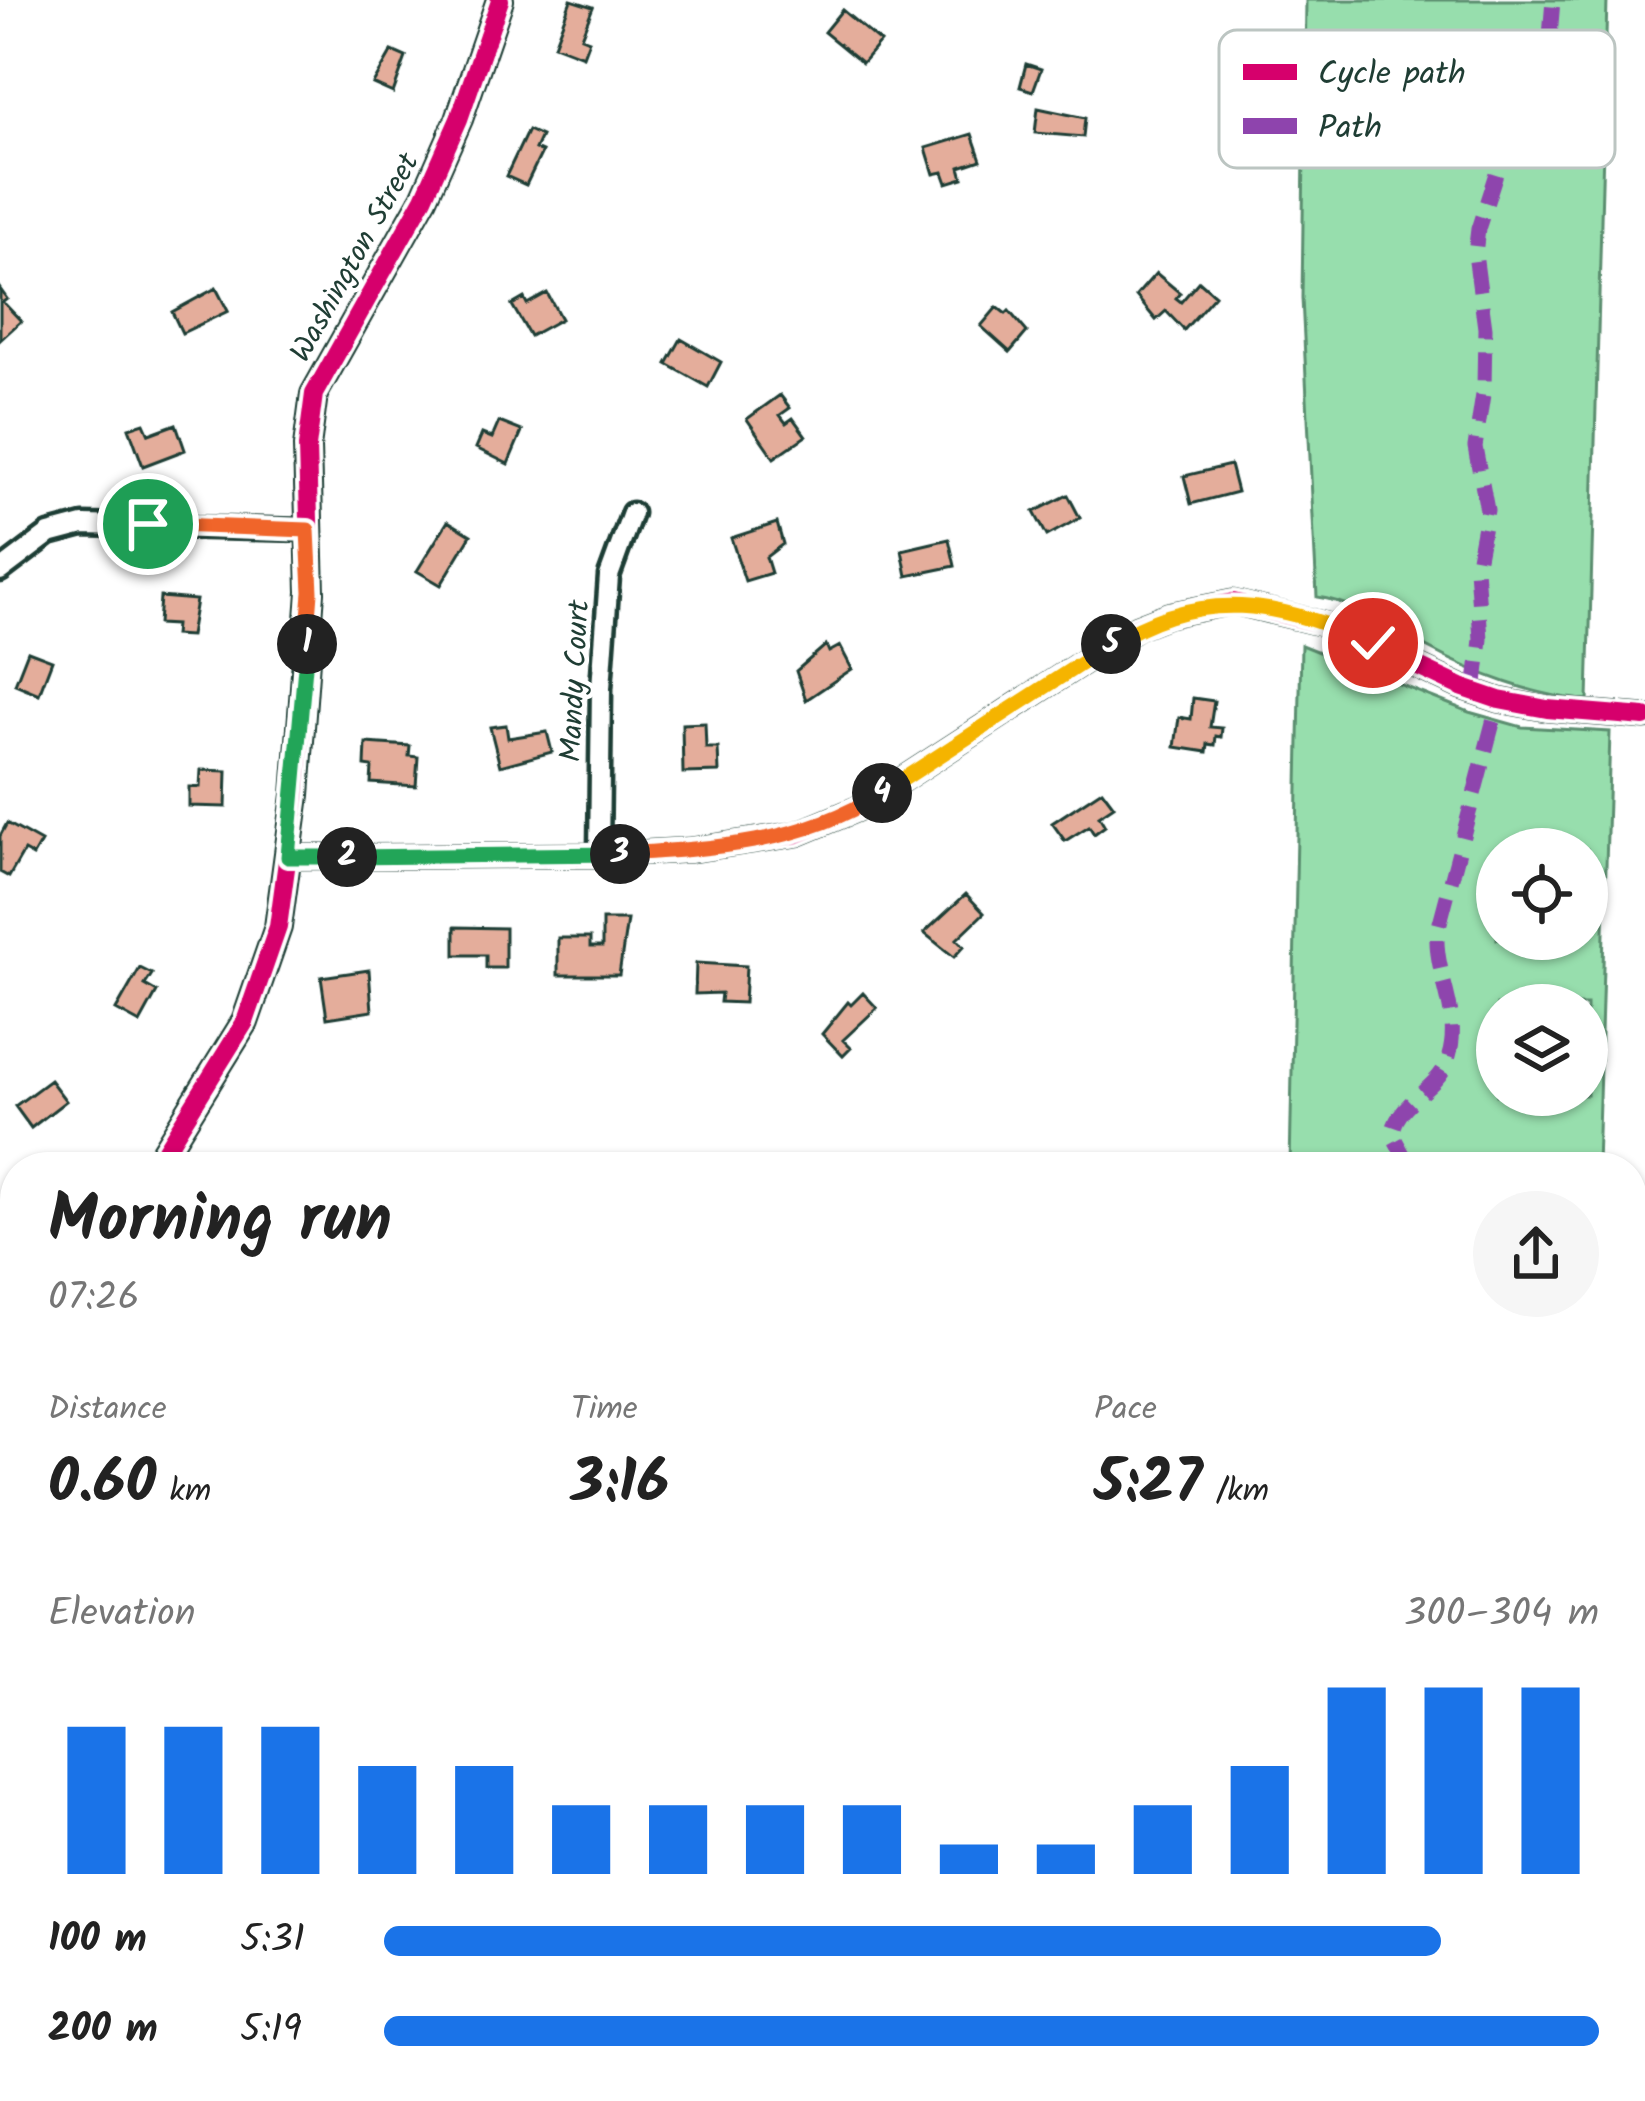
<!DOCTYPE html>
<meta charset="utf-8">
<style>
body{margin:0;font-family:Kalam,sans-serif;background:#f6f6f6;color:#222;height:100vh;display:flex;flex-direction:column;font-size:45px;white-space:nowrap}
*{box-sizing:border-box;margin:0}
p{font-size:39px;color:#767676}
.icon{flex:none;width:66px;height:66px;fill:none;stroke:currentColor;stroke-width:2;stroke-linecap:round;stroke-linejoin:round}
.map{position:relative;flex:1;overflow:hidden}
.panel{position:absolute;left:0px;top:1152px;width:1647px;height:951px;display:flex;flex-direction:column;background:#fff;border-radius:48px 48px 0 0;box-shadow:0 3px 9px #0004}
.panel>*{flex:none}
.tools{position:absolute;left:1476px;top:828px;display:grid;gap:24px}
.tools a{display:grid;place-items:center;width:132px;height:132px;border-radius:50%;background:#fff;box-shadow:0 3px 9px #0004;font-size:60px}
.pin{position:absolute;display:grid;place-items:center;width:102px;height:102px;color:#fff;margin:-51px;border:6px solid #fff;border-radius:50%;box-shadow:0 3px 12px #0007}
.km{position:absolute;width:60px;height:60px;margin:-30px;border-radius:50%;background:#222;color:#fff;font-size:33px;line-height:60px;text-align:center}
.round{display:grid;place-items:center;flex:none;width:126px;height:126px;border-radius:63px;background:#f6f6f6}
.summary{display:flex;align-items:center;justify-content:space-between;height:204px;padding:0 48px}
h1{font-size:66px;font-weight:700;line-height:90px}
.metrics{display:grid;grid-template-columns:repeat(3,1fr);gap:18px;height:204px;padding:12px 48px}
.metrics div{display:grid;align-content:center}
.metrics b{font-size:60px;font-weight:700}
.metrics small{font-size:33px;font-weight:400}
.metrics p{font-size:33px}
.chart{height:336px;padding:24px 48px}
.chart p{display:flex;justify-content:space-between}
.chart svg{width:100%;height:216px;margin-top:12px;stroke:#1a73e8;stroke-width:6}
ul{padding:0 48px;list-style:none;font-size:39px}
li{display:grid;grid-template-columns:192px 144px 1fr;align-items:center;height:90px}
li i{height:30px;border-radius:15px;background:#1a73e8}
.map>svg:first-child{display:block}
</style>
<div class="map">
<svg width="1645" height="2101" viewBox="0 0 1645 2101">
<rect width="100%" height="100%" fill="#fff"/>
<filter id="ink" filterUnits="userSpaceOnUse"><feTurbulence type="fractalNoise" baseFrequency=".00833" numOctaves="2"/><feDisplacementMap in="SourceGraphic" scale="24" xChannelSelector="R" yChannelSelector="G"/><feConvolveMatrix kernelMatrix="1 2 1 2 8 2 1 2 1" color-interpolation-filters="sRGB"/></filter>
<g filter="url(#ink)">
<!-- green -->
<path fill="#97dead" stroke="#5b8e70" stroke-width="3" fill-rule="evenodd" d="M1306,0H1607L1588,700C1536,697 1474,673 1428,648C1393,630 1356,602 1317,597L1302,298Z
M1301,645L1469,712L1522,727L1610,732L1597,1167H1290ZM1587,849V939H1497V849ZM1587,1005V1095H1497V1005Z
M1269,2088H1571V2101H1269Z"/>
<!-- building -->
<path fill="#e4ad9b" stroke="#1f3d34" stroke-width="3" d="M571,0L593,7L581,37L589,40L583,56L554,45Z
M842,10L880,42L862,63L824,32Z
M392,51L406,57L393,93L373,84Z
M1026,64L1041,69L1033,91L1020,87Z
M1038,108L1085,118L1083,137L1035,133Z
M528,130L541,136L535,149L542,152L526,185L506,176Z
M972,134L981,160L960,167L963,178L947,183L943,172L934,174L926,148Z
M1156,273L1180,293L1176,298L1181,302L1199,281L1215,295L1184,330L1166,311L1156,320L1136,296Z
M216,288L228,311L182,333L172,312Z
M0,289L7,299L3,302L21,321L0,340Z
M547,293L561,319L530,336L512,305L524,298L527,304Z
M997,307L1006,314L1009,311L1027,332L1010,352L981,326Z
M681,339L721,362L708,387L667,364Z
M780,395L790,408L780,415L786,423L793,418L806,436L774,458L747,419Z
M499,422L522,431L508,464L476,448L482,434L492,438Z
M144,423L149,434L176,424L185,450L143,466L129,428Z
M1230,465L1237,492L1191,504L1184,476Z
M1068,495L1080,518L1047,536L1034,512Z
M448,521L471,535L441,585L417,571Z
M777,523L783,544L766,557L771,573L745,581L731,538Z
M949,539L955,566L907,576L902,550Z
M160,597L196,600L190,636L174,635L175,625L158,624Z
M826,645L829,652L840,646L852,669L806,700L796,671Z
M28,651L52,660L39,694L15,684Z
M1193,698L1214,701L1210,727L1222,728L1221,737L1216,736L1215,745L1208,744L1207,752L1175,747L1179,717L1191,719Z
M705,723L706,748H718L719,772L683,773L682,724Z
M506,725L508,738L547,732L552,752L500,766L490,727Z
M366,743L410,746L409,756L418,757L416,786L371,783L372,767L365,766Z
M201,770L227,771L226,807L189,806V787H200Z
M1102,790L1114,806L1099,816L1105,826L1094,834L1089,826L1065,841L1052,823Z
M7,823L41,842L33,856L24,851L9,877L0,872V836Z
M966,894L984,913L957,939L964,946L954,957L924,933Z
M602,920H627L619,975H558V938H590V947H602Z
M455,927L505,928V968H486V955H455Z
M696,963L746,966L744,1003L720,1002L721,993L695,994Z
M140,968L152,974L145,985L157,992L140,1023L116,1010Z
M369,970L372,1011L327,1018L321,977Z
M863,993L877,1008L843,1040L851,1048L843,1056L822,1034L848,1002L851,1005Z
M50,1080L66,1101L31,1128L15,1106Z
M182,2088L184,2101H152L151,2090Z
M559,2088H594L600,2101H555L551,2092Z
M852,2088H887L886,2101H852Z"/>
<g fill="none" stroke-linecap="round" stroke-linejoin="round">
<!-- minor casing -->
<g stroke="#1f3d34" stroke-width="27">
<path id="minor" d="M0,571L49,534L83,525L308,530
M599,855L601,688L609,576L632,513
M288,857L599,855L691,850L797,834L857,809L1137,627L1168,615L1233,602L1331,626L1461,687L1499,700L1547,709L1645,717
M0,1705H15
M290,2088L295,2101
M955,2088V2101"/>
</g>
<!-- tertiary casing -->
<g stroke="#1f3d34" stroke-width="30">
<path id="tertiary" d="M155,1167L245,1022L278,927L296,795L311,592L307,447L314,394L424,198L459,119L500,0
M0,1473L15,1429"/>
</g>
<!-- minor -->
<use href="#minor" stroke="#fff" stroke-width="18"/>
<!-- tertiary -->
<use href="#tertiary" stroke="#fff" stroke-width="21"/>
<!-- quiet -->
<path stroke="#8e44ad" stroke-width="15" stroke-dasharray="30 15" stroke-linecap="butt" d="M1475,692L1481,639L1476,568L1487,510L1475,447L1484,388L1485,328L1475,254L1478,229L1501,158L1547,73L1553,0
M1410,1167L1392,1134C1399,1099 1436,1092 1447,1062C1464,1016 1435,978 1437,934L1499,700
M1381,2101L1385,2088"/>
<!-- cycleway casing -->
<g stroke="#fff" stroke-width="26">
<path id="cycleway" d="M288,857L599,855L691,850L797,834L857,809L1137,627L1168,615L1233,602L1331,626L1461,687L1499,700L1547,709L1645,717
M155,1167L245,1022L278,927L296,795L311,592L307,447L314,394L424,198L459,119L500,0"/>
</g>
<!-- cycleway -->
<use href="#cycleway" stroke="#d6006c" stroke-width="18"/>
</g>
</g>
<g fill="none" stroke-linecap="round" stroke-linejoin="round" filter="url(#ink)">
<!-- split-1 casing -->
<g stroke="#fff" stroke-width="24">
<path id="split-1" d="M148,524L308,530L311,592L307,644"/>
</g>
<!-- split-2 casing -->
<g stroke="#fff" stroke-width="24">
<path id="split-2" d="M307,644L288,857H347"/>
</g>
<!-- split-3 casing -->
<g stroke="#fff" stroke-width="24">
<path id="split-3" d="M347,857L620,854"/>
</g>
<!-- split-4 casing -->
<g stroke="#fff" stroke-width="24">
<path id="split-4" d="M620,854C712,849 803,844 882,793"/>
</g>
<!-- split-5 casing -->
<g stroke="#fff" stroke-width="24">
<path id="split-5" d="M882,793L1111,644"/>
</g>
<!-- split-6 casing -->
<g stroke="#fff" stroke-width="24">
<path id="split-6" d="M1111,644C1200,586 1281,602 1373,643"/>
</g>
<!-- split-1 -->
<use href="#split-1" stroke="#f0652b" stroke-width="15"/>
<!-- split-2 -->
<use href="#split-2" stroke="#22a559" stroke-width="15"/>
<!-- split-3 -->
<use href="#split-3" stroke="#22a559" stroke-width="15"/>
<!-- split-4 -->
<use href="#split-4" stroke="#f0652b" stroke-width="15"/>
<!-- split-5 -->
<use href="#split-5" stroke="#f5b400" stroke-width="15"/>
<!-- split-6 -->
<use href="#split-6" stroke="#f5b400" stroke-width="15"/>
</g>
<g text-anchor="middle" stroke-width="9" stroke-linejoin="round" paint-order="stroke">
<!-- street labels -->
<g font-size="30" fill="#1f3d34" stroke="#fff">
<text transform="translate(354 257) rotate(-61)" y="10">Washington Street</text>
<text transform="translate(574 681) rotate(-87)" y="10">Mandy Court</text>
</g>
</g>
<!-- legend -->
<rect x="1219" y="30" width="396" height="138" rx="18" fill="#fff" stroke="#bcc5c2" stroke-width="3"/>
<rect x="1243" y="64" width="54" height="16" fill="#d6006c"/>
<rect x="1243" y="118" width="54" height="16" fill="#8e44ad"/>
<g font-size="33" fill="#1f3d34">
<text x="1318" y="84">Cycle path</text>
<text x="1318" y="138">Path</text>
</g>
</svg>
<div class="tools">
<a><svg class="icon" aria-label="locate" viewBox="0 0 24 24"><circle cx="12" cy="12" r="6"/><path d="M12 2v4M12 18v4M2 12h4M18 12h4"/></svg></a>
<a><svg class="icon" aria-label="layers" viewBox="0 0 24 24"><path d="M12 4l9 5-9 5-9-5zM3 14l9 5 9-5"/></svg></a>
</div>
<div class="pin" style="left:148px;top:524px;background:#1e9e55"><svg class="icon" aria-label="arrive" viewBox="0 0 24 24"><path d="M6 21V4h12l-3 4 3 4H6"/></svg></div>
<div class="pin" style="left:1373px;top:643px;background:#d93025"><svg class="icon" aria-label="check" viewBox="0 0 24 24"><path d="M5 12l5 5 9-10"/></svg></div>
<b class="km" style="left:307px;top:644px">1</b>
<b class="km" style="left:347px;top:857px">2</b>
<b class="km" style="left:620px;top:854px">3</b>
<b class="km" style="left:882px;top:793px">4</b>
<b class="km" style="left:1111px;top:644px">5</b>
<section class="panel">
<div class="summary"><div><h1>Morning run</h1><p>07:26</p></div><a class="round"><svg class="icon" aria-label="share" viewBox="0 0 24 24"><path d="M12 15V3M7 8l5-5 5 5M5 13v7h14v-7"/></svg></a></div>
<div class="metrics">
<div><p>Distance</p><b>0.60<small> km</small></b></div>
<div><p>Time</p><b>3:16</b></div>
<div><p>Pace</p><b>5:27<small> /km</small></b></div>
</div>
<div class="chart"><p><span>Elevation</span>300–304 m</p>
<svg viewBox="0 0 160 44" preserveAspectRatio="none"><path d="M5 44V14M15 44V14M25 44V14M35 44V22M45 44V22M55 44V30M65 44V30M75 44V30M85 44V30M95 44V38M105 44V38M115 44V30M125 44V22M135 44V6M145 44V6M155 44V6"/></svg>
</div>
<ul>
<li><b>100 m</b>5:31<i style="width:87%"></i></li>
<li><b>200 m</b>5:19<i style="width:100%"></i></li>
</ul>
</section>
</div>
